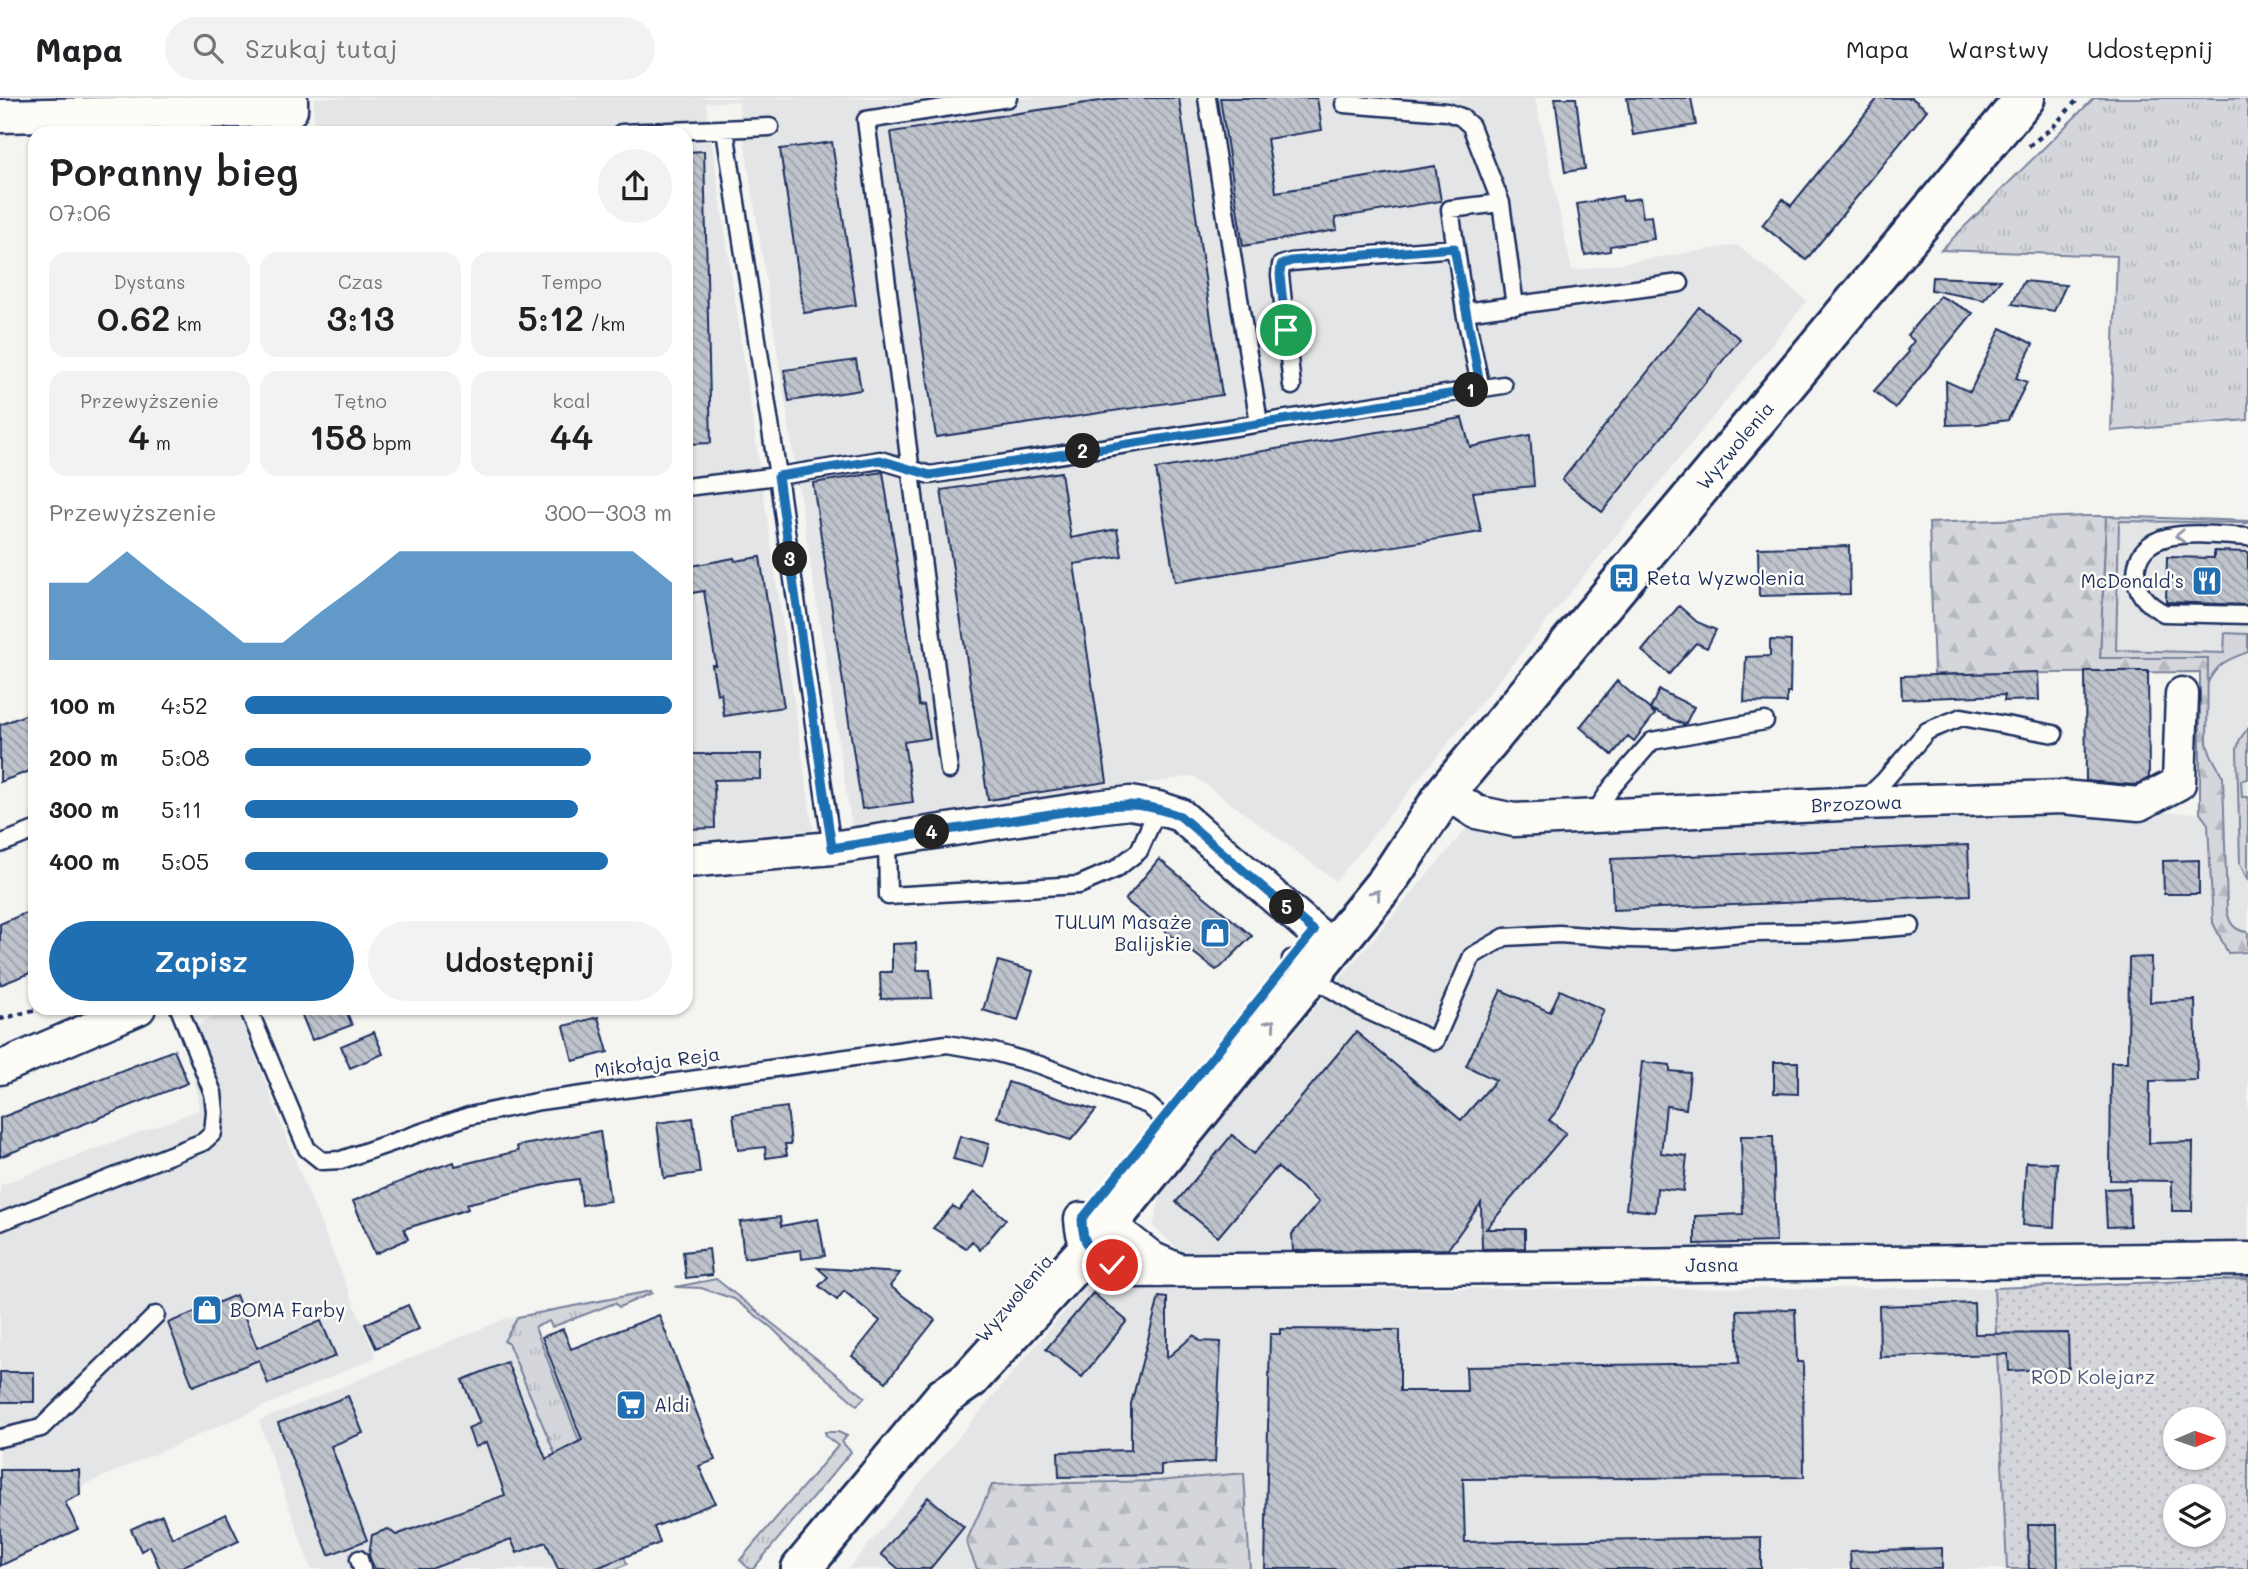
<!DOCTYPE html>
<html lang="pl">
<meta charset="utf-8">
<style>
body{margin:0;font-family:Mali,sans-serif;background:#f2f2f2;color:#202124;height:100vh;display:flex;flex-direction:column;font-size:26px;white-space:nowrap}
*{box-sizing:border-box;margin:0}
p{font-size:23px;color:#757577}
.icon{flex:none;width:38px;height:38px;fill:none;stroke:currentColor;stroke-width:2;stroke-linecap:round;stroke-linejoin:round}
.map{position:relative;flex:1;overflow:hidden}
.side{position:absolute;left:28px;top:28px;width:665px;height:889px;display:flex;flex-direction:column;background:#fff;border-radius:21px;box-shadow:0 2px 5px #0004}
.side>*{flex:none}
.needle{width:46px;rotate:88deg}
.controls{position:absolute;left:2163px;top:1309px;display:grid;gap:14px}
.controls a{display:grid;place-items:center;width:63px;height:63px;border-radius:50%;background:#fff;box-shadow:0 2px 5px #0004;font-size:35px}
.pin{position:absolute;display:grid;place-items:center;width:60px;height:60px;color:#fff;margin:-30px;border:4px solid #fff;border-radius:50%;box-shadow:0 2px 7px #0007}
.km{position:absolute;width:35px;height:35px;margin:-18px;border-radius:50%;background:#222;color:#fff;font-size:19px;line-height:35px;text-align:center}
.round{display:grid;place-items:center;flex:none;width:74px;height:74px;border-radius:37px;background:#f2f2f2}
.headline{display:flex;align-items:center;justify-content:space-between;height:119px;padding:0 21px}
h1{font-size:38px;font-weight:600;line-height:52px}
.stats{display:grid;grid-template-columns:repeat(3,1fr);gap:10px;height:119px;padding:7px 21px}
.stats div{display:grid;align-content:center;border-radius:18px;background:#f2f2f2;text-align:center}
.stats b{font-size:35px;font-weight:600}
.stats small{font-size:19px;font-weight:400}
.stats p{font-size:19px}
.chart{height:196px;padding:14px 21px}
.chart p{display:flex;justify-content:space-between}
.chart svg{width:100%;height:126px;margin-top:7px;fill:#1f6fb2;opacity:.7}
.action{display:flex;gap:14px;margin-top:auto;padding:14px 21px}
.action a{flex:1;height:80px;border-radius:42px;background:#1f6fb2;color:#fff;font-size:28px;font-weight:600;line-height:80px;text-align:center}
.action a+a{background:#f2f2f2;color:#202124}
ul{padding:0 21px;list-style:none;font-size:23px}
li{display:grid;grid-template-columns:112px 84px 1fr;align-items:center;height:52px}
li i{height:18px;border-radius:9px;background:#1f6fb2}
header{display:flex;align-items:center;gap:42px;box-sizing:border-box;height:98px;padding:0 35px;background:#fff;border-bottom:2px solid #e0e0e0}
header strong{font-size:33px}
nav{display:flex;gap:38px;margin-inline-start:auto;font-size:24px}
.search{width:490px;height:63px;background:#f2f2f2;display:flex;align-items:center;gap:18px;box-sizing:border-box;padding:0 24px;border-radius:38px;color:#757577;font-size:26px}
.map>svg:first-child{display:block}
</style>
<header>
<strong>Mapa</strong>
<div class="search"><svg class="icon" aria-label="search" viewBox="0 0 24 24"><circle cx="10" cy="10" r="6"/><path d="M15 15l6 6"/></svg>Szukaj tutaj</div>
<nav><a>Mapa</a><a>Warstwy</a><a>Udostępnij</a></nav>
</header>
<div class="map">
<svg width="2248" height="1471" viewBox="0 0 2248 1471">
<defs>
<pattern id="grass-tufts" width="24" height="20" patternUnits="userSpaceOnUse" patternTransform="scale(1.75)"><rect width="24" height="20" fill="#d4d6db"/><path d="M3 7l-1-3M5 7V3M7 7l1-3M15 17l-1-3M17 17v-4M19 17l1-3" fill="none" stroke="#b5b8be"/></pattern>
<pattern id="forest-firs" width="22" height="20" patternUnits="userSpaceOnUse" patternTransform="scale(1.75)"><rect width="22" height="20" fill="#d4d6db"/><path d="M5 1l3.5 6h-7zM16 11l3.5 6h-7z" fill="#b5b8be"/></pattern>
<pattern id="garden-dots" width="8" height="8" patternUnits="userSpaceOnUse" patternTransform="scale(1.75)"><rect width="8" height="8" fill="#d4d6db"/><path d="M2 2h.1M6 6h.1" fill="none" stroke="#b5b8be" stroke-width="1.8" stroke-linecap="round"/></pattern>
<pattern id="building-back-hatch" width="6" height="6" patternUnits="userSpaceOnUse" patternTransform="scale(1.75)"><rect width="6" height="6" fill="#bfc3cc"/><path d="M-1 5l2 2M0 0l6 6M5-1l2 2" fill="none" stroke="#9a9fa9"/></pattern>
</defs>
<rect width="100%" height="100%" fill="#f4f4f1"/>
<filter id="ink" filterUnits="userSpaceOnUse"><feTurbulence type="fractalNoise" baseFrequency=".0143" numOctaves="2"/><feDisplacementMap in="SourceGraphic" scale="14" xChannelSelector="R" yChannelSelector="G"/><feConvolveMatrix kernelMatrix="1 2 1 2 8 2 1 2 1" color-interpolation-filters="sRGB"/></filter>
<g filter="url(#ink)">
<!-- built -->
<path fill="#e4e5e6" d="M314,0H1535L1572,173L1737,147L1807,203L1336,783L1194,678L852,730L738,3L706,5L813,732L686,744V35H305L314,34Z
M2086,418L2248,423V1145L1192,1163L1153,1129L1162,1091L1471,725L1505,704L1677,699L2057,713L2199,715L2200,574L1934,576L1929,425Z
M227,910H237L304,1085L376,1259L0,1424V1087L199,1012L186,934Z
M1994,1190L2007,1471H848L1083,1191Z
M518,1219L505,1243L508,1245L604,1471H311L259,1323L507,1220Z"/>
<!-- grass -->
<path fill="url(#grass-tufts)" stroke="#78829c" stroke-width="2" d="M2094,0H2245L2248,10V322L2111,333L2117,158L1941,152Z
M2106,418L2248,423V425L2119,423L2116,552L2224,555L2225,535L2248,536V554C2227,562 2218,564 2207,586L2208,560H2100Z
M2248,630V681L2241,682L2242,699H2248V783L2240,766L2237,651L2240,641Z
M716,1181L865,1299L857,1307L797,1255L772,1230L734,1201L701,1190L675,1189Z
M651,1193L652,1195L619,1209L615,1205L552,1229L549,1223L535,1229L627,1466L616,1471H604L508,1245L504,1243L518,1219Z
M825,1334H838L847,1338L842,1344L851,1354L753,1471H749L740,1462L838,1348L826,1338Z"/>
<!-- forest -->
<path fill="url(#forest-firs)" stroke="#78829c" stroke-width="2" d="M2086,418H2106L2100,560H2208L2207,645L2210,655L2223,679L2227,812C2229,825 2234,833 2248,834V854L2228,855L2213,825L2208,726L2200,715V574L1934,576L1929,425Z
M1244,1375L1250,1471H977L966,1444L992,1387L1158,1383Z"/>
<!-- garden -->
<path fill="url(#garden-dots)" stroke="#78829c" stroke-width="2" fill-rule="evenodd" d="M2248,1181V1471H2007L1994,1190ZM2175,1321H2214V1360H2175ZM2175,1398H2214V1437H2175Z"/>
<!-- building -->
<path fill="url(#building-back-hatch)" stroke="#1b2f5e" stroke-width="2" d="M1120,0H1179L1222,297L936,339L891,34Z
M1220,0H1317L1322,32L1267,41L1276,94L1435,68L1441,103L1335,120L1337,132L1243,148Z
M1555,0H1576L1585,71L1565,74Z
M1627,0H1691L1696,27L1633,37Z
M1878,0H1912L1927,12L1806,162L1762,127L1783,101L1791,108Z
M832,44L856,207L804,215L780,51Z
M704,53L711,345L686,346V54Z
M1622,98L1623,103L1640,100L1643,119L1651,118L1654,141L1610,148V153L1585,157L1577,106Z
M1932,179L2001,182L1984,202L1931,192Z
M2024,183L2066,187L2054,213L2012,206Z
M1940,198L1973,215L1895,310L1874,293L1909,254L1907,252L1914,243L1907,237Z
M1699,209L1740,241L1602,414L1562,382Z
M2001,230L2033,246L2016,280L2027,284L2008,322L1979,326L1947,327L1946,283L1970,294Z
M856,262L861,292L789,303L784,272Z
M1462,320L1470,349L1530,337L1534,388L1473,394L1481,434L1175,484L1156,371Z
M883,374L919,608L924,607L930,640L904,644L913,704L862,711L813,385Z
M1061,374L1071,440L1117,431L1122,458L1074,466L1107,684L988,702L941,392Z
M1849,448L1850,496L1759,498L1758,450Z
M2214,453L2248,454V507L2166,504L2167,459L2214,460Z
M760,459L784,609L724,618L721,595L717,596L712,567H716L704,493L686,496V469L734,460L735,463Z
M1679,508L1697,524L1716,532L1707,550L1696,545L1669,576L1642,553Z
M1770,542L1791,543L1790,595H1787V605L1744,604L1746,559L1770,558Z
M2085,573H2148L2149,680L2135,687L2086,683Z
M2038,574L2039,602L2004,603L2005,597L1902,601L1901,578Z
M1617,583L1655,616L1634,643L1628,638L1612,657L1580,629Z
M1659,592L1694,609L1685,627L1650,611Z
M35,613V671L0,684V627Z
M686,656H761V681L714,682L715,730L686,731Z
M1968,747L1970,797L1613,812L1611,761Z
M1159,761L1252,838L1221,869L1216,872L1125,802Z
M2199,762V796H2164L2163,763Z
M35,811V873L0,887V826Z
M916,845L917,872H930L932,900L881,901L880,874H892V846Z
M2151,859L2150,904L2195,902L2197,982L2150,983L2149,1045L2193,1044L2192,1113H2172V1083L2110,1082L2111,964H2128L2129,860Z
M998,863L1033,873L1018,923L983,912Z
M1501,892L1550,914L1560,892L1604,912L1559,1010L1549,1022L1566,1035L1486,1131H1525V1150L1482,1151L1481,1105L1448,1151L1293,1153L1292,1136L1319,1104L1277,1069L1218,1139L1176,1104L1232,1037L1254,1056L1356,934L1461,1022L1496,982L1466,968Z
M299,910H345L352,927L312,942Z
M598,919L608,954L573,963L564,928Z
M374,934L383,956L350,970L341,948Z
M174,952L188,985L0,1059V1020Z
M1642,964L1670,967V973L1690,975L1686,1011L1666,1008L1661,1055L1687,1058L1683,1093L1657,1090L1655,1114L1626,1111Z
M1774,964H1798V996L1774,995Z
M1008,984L1029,991L1096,1012L1071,1042L997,1019Z
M787,1009L791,1046H785L787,1057L766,1060L765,1049L738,1052L733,1016Z
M693,1020L700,1075L664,1080L657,1025Z
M600,1033L610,1103L582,1107L579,1081L558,1084L466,1106L468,1111L404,1131L408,1141L375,1156L353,1103L429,1072L454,1064L455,1068L518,1053L517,1048Z
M960,1038L989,1046L983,1069L953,1061Z
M1741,1038H1773L1776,1144L1695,1146V1118L1743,1116Z
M2026,1064L2057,1065L2054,1129L2023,1127Z
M2129,1090L2130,1128L2107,1129L2105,1091Z
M974,1094L1006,1121L980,1152L972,1143L966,1150L933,1130L953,1108L959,1112Z
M780,1119L781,1128L818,1121L825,1158L802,1161L801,1152L744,1160L740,1124Z
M709,1151L712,1177L686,1180L683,1154Z
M818,1170L900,1175L890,1188L935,1222L886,1284L852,1258L880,1223L844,1193L837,1202L819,1188L828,1179Z
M1093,1195L1127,1223L1082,1279L1046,1251Z
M236,1197L257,1250L321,1223L336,1258L268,1286L259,1262L193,1288L168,1225Z
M1159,1199L1167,1200V1260L1194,1237L1200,1243L1221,1244L1215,1364L1161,1367V1377L1059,1379L1058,1354L1131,1352V1306Z
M1974,1205L1975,1236L2068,1235L2069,1270L2009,1273L2008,1256L1880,1259L1879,1208Z
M408,1207L419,1231L376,1250L365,1226Z
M1795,1211L1797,1264H1803L1804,1379L1463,1381L1465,1444L1761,1439V1471H1265L1270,1236H1280V1231L1400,1232V1293H1467L1466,1269L1739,1265L1737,1212Z
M659,1217L715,1362L699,1368L715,1405L654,1429L660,1445L594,1471H558L546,1444L517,1455L511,1441L431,1471H374L369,1457L372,1437L388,1431L396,1437L505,1397L487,1344L475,1349L468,1330L480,1325L462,1282L507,1264L546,1361L582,1342L542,1239L563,1231L571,1251Z
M0,1274H34V1304H0Z
M348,1298L363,1335L331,1348L367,1442L329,1457L278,1325Z
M0,1372H79L80,1397L65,1404L78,1431L0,1468Z
M928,1399L964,1429L930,1471H899L881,1456Z
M226,1416L239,1443L177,1471H160L150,1448L141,1453L131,1431L162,1417L172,1440Z
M2028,1427H2057L2058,1471H2029Z
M1942,1450V1471H1851L1850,1453Z"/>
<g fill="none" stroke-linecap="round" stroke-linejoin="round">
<!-- service casing -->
<g stroke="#1b2f5e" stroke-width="21">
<path id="service" d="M1207,0L1259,325
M1344,6L1447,14L1461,19L1471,28L1501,105
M621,35L770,29
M1465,214L1680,185
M1292,288L1280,177L1281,167L1291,164L1454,150
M1481,291L1465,214L1450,111L1501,105L1515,208
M686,389L778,378L725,32
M2248,439C2212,438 2136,422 2136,478C2136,496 2148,507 2164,515L2248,517
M949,672L866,22L1008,0
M1862,704L1884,683L1927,633L1962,619L2054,636
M1592,719L1612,689L1652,643L1765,623
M887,741L888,798L1079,787L1116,771L1139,753L1158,710
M0,746L35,732
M832,750L778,378L880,362L930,377L1503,287
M1291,861L1323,886L1366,912L1435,943L1472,858L1505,839L1559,836L1629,841L1675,842L1754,835L1837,834L1911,828
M248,910L307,1051L322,1063L341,1062L469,1018L540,1003L947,946L994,954L1040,967L1148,1007L1163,1020
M0,1124L203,1044L213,1035L215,1014L213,995L179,910
M0,1340L41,1330L156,1217
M359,1461L362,1471"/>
</g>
<!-- minor casing -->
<g stroke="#1b2f5e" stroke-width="37">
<g id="minor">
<path d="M0,18L291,12V0"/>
<path id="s1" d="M1446,694L1476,714L1514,722L1861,705L2062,699L2139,706L2179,685L2182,596"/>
<path d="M686,763L832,750L1096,709L1130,705L1158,710L1180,717L1333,850"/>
<path d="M0,970L139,910"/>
<path id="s2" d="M1176,1171L1153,1161L1108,1126L1081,1121C1083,1158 1101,1165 1134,1173L2248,1161"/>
</g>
</g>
<!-- tertiary casing -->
<g stroke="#1b2f5e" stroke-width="44">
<g id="tertiary">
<path id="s3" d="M801,1471L944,1299L970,1281L1088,1151L1388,782L1446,694L2025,0"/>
</g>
</g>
<!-- path -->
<path stroke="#1b2f5e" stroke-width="4.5" stroke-dasharray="5 5" stroke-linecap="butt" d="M2029,48L2053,29L2079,0
M0,921L44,910"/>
<!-- service -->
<use href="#service" stroke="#fdfcf7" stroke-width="16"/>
<!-- minor -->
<use href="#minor" stroke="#fdfcf7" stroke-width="32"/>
<!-- tertiary -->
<use href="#tertiary" stroke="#fdfcf7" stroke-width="38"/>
</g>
<!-- one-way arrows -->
<defs><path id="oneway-chevron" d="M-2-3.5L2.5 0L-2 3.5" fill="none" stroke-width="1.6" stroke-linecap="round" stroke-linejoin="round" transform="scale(1.75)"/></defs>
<g stroke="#8c96aa">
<use href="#oneway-chevron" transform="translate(2180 438) rotate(178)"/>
<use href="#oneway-chevron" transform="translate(1376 796) rotate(-51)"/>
<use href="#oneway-chevron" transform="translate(1271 926) rotate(-50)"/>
</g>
</g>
<g fill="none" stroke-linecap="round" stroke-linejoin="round" filter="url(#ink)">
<!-- route casing -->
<g stroke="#fff" stroke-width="14">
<path id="route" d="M1112,1167C1090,1158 1082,1144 1082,1121L1314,833L1180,718C1146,706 1132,705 1096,709L832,750L778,378L880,362L930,377L1481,291L1454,150L1291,163L1281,167L1280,177L1286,232"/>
</g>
<!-- route -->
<use href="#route" stroke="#1f6fb2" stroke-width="9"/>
</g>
<!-- icons -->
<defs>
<g id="bus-square" transform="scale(1.575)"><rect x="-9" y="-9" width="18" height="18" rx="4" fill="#1f6fb2" stroke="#fdfcf7"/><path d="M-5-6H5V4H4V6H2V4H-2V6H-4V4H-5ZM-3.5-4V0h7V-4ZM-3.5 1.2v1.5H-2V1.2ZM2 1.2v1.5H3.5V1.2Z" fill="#fff"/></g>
<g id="restaurant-square" transform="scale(1.575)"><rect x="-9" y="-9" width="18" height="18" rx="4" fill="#1f6fb2" stroke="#fdfcf7"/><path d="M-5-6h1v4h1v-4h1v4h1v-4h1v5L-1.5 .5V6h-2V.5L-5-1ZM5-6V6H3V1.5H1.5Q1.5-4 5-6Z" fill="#fff"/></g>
<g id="shop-square" transform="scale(1.575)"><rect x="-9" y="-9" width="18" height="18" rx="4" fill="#1f6fb2" stroke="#fdfcf7"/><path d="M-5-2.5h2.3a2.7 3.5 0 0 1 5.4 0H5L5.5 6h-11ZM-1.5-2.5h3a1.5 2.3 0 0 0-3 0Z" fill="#fff"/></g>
<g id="supermarket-square" transform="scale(1.575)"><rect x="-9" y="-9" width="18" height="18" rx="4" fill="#1f6fb2" stroke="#fdfcf7"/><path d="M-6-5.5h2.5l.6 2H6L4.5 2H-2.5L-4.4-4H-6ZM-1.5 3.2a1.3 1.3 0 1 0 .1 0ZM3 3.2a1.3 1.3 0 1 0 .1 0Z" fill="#fff"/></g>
</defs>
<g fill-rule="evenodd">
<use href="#bus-square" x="1624" y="480"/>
<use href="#restaurant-square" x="2207" y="483"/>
<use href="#shop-square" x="1215" y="835"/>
<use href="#shop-square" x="207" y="1212"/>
<use href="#supermarket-square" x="631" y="1307"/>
</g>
<g text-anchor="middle" stroke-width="5" stroke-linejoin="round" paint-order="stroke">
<!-- street labels -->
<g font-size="19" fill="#1b2f5e" stroke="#fdfcf7">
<text dy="7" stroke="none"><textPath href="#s3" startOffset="1463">Wyzwolenia</textPath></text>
<text dy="7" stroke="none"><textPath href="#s1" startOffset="418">Brzozowa</textPath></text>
<text transform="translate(657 964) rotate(-8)" y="7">Mikołaja Reja</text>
<text dy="7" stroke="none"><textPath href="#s2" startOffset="770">Jasna</textPath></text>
<text transform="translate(1014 1200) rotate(-50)" y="7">Wyzwolenia</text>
</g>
<!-- poi labels -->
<g font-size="19" fill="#1b2f5e" stroke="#fdfcf7" text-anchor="start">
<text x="1647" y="487">Reta Wyzwolenia</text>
<text x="2184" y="490" text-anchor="end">McDonald's</text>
<text x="1192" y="831" text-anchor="end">TULUM Masaże<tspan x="1192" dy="22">Balijskie</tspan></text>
<text x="230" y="1219">BOMA Farby</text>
<text x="654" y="1314">Aldi</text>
</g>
<!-- park labels -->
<g font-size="19" fill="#49597d" stroke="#fdfcf7">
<text x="2093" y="1286">ROD Kolejarz</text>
</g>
</g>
</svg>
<div class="controls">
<a><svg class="needle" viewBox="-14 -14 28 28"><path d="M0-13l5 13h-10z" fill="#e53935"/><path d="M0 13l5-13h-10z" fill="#757577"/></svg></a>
<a><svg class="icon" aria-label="layers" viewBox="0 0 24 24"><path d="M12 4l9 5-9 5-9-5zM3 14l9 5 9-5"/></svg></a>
</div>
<div class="pin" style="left:1286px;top:232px;background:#1e9e55"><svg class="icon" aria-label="arrive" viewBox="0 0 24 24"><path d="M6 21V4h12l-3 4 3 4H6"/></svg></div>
<div class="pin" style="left:1112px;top:1167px;background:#d93025"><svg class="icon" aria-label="check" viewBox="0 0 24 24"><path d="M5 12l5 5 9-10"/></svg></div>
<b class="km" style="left:1471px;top:292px">1</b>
<b class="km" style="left:1083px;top:353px">2</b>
<b class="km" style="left:790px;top:461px">3</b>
<b class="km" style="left:932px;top:734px">4</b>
<b class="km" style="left:1287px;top:809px">5</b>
<section class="side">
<div class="headline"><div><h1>Poranny bieg</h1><p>07:06</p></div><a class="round"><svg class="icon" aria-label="share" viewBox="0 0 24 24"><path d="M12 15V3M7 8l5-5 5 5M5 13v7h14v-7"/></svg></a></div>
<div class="stats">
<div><p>Dystans</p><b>0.62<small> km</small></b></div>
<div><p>Czas</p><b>3:13</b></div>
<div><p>Tempo</p><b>5:12<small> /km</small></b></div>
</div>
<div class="stats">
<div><p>Przewyższenie</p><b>4<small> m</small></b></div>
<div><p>Tętno</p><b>158<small> bpm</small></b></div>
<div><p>kcal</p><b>44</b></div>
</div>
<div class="chart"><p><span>Przewyższenie</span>300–303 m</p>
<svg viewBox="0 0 160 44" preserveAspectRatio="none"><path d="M0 44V17L10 17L20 6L30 17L40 27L50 38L60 38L70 27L80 17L90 6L100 6L110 6L120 6L130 6L140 6L150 6L160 17V44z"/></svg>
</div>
<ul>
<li><b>100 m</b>4:52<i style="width:100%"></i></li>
<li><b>200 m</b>5:08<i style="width:81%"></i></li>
<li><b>300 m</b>5:11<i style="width:78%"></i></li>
<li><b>400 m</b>5:05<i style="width:85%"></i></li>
</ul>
<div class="action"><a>Zapisz</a><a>Udostępnij</a></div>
</section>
</div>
